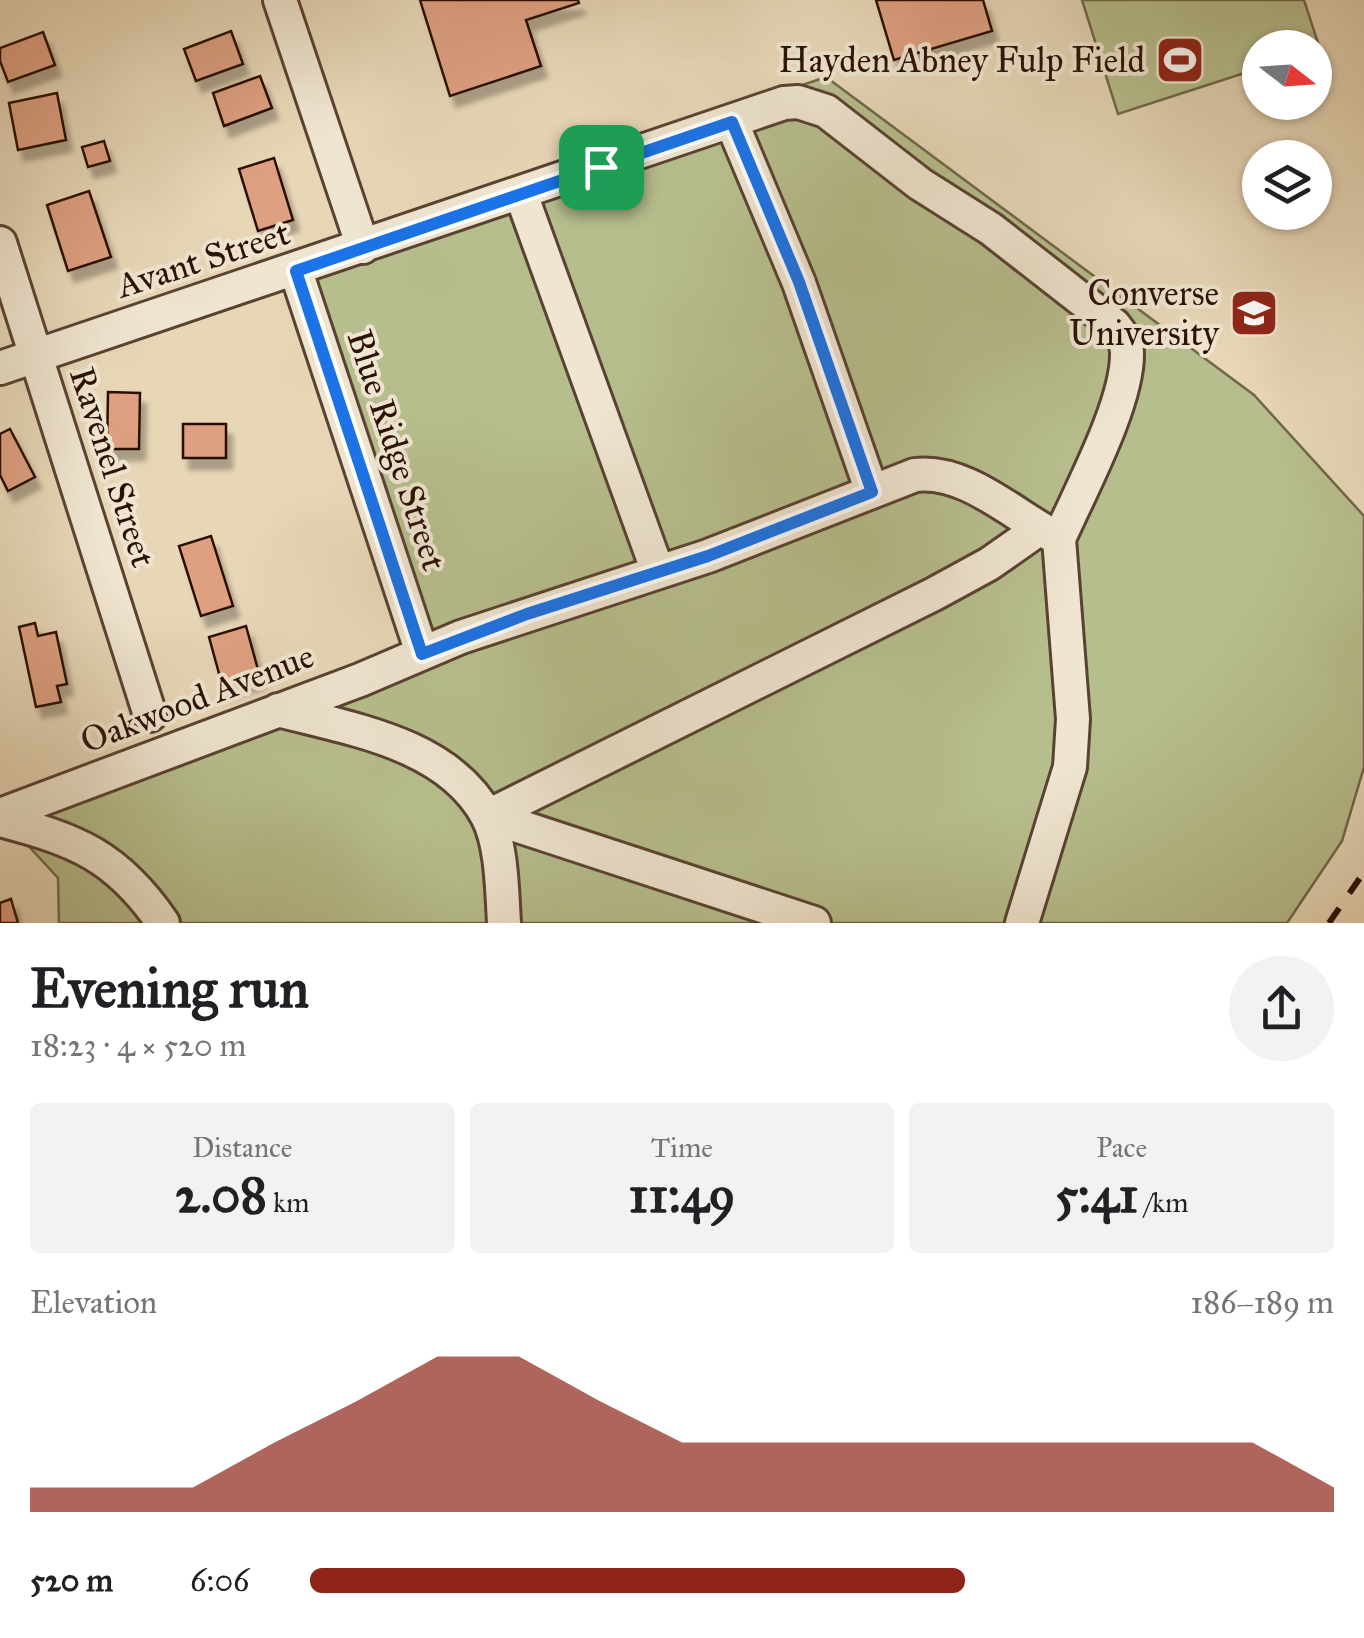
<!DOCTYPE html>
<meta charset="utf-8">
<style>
body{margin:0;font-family:"IM FELL Great Primer",serif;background:#f2f2f2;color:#202124;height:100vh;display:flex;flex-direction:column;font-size:38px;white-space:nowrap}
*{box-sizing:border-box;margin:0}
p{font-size:32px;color:#757577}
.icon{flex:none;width:55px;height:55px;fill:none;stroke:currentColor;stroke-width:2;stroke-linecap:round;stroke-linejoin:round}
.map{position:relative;height:923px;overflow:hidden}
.drawer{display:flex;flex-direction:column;background:#fff;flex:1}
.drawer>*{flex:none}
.needle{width:65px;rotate:107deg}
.buttons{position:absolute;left:1242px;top:30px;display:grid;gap:20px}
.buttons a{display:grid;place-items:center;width:90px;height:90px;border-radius:50%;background:#fff;box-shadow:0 2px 8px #0004;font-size:50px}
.pin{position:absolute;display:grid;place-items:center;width:85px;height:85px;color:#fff;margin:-42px;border-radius:20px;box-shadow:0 5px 15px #0006}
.round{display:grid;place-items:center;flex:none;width:105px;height:105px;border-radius:52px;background:#f2f2f2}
.headline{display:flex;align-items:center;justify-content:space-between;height:170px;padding:0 30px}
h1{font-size:55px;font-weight:800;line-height:75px}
.metrics{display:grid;grid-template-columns:repeat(3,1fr);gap:15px;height:170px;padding:10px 30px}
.metrics div{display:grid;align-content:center;border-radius:10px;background:#f2f2f2;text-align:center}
.metrics b{font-size:50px;font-weight:800}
.metrics small{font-size:28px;font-weight:400}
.metrics p{font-size:28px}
.chart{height:280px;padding:20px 30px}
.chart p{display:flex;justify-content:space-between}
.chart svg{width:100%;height:180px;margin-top:10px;fill:#8f2418;opacity:.7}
ul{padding:0 30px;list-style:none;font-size:32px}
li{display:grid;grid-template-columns:160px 120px 1fr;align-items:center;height:75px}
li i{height:25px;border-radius:12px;background:#8f2418}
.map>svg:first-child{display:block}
</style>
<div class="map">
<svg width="1364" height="923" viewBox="0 0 1364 923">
<defs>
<filter id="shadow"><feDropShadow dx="6" dy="11" stdDeviation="2.5" flood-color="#0004"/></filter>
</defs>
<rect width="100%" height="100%" fill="#e7d7b7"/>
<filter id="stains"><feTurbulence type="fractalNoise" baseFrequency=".002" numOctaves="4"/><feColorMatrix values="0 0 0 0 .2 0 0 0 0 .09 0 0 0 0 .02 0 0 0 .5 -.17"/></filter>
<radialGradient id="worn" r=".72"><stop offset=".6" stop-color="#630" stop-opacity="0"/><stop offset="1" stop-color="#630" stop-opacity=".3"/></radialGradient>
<!-- green -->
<path fill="#b7be8d" stroke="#716849" stroke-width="2.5" d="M1082,0H1304L1320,49L1260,48V68L1118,114Z
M826,77L1254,395L1364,516V767L1342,841L1287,923H59L58,878L10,826L434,658L296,257Z"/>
<!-- building -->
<path fill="#dea081" stroke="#2b1105" stroke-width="2.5" filter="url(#shadow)" d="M420,0H578L579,3L526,20L541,66L450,96Z
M876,0H983L992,31L894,60Z
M231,31L243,64L196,81L184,49Z
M43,32L55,65L8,82L0,61V48Z
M260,76L272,108L224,126L213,93Z
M57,93L66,140L18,150L9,103Z
M104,141L110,161L88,167L82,147Z
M274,158L293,220L258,231L239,169Z
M89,191L111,257L68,271L47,205Z
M108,392L140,393L139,449H107Z
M183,424H226V458H183Z
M10,429L35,477L8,491L0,475V434Z
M211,536L233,606L201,616L179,546Z
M35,623L38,636L56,632L67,684L57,686L61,702L36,707L19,627Z
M246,626L260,677L223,688L209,637Z
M11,899L18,923H0V903Z"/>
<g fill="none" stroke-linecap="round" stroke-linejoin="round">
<!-- minor casing -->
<g stroke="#5a4232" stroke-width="38">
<path id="minor" d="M280,0L363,247
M732,123L799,283L872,492
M521,194L658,572
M0,243L150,715
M296,271L422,653
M0,368L784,103L798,102L826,111L920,184L991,229L1114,325C1121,334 1127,341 1127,353C1128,403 1080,491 1059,539C1014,516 967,469 915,475L708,556L461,637L360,680L0,815
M278,710C350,729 448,743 487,816C502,844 502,891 504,923
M488,816L934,594L989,564L1039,529
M488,816L814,923
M0,820C77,840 117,856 163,923
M1022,923L1070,767L1073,719L1059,539"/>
</g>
<!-- minor -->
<use href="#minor" stroke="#efe5d0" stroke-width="32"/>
<!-- rail -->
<path stroke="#2b1105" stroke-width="6" stroke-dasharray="18 18" stroke-linecap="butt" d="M1329,923L1364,872"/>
</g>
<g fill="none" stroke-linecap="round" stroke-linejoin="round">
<!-- route casing -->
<g stroke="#fff" stroke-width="20">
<path id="route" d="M732,122L799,282L872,492L708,556L527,614L422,654L296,271Z"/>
</g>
<!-- route -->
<use href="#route" stroke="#1a73e8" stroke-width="12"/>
</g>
<!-- icons -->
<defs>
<g id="stadium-square" transform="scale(2.5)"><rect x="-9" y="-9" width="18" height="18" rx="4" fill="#8f2418" stroke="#efe5d0"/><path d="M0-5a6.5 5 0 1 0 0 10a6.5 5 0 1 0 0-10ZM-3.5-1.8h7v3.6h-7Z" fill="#fff"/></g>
<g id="university-square" transform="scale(2.5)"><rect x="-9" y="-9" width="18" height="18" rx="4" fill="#8f2418" stroke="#efe5d0"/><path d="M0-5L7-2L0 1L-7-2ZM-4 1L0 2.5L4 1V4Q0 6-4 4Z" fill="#fff"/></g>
</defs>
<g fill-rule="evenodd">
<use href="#stadium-square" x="1180" y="60"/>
<use href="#university-square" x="1254" y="313"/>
</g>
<g text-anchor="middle" stroke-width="8" stroke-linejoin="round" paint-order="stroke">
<!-- poi labels -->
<g font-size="35" fill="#2b1105" stroke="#efe5d0" text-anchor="end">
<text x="1145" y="72">Hayden Abney Fulp Field</text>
<text x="1219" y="305">Converse<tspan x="1219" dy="40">University</tspan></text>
</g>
<!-- street labels -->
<g font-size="35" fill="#2b1105" stroke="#efe5d0">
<text transform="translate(203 259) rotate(-18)" y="12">Avant Street</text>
<text transform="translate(397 450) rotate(72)" y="12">Blue Ridge Street</text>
<text transform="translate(113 467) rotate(72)" y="12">Ravenel Street</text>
<text transform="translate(197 698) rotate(-21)" y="12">Oakwood Avenue</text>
</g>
</g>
<rect width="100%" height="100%" filter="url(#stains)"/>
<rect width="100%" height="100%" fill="url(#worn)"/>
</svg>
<div class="buttons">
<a><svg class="needle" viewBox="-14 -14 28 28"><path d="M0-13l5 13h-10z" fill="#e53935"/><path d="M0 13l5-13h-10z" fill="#757577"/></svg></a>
<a><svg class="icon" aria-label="layers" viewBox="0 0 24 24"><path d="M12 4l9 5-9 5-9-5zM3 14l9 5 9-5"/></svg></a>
</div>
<div class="pin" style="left:601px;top:167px;background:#1e9e55"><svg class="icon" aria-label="arrive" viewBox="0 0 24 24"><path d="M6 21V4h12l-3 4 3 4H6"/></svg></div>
</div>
<section class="drawer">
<div class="headline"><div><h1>Evening run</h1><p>18:23 · 4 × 520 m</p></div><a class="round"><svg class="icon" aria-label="share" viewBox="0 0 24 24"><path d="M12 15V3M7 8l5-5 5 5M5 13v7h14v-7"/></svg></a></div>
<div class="metrics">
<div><p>Distance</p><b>2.08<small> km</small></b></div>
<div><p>Time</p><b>11:49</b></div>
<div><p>Pace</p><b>5:41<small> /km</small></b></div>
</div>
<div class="chart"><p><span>Elevation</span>186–189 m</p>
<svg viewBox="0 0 160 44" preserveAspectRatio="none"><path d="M0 44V38L10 38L20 38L30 27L40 17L50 6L60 6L70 17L80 27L90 27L100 27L110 27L120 27L130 27L140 27L150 27L160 38V44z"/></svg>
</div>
<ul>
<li><b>520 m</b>6:06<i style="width:64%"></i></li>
</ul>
</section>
